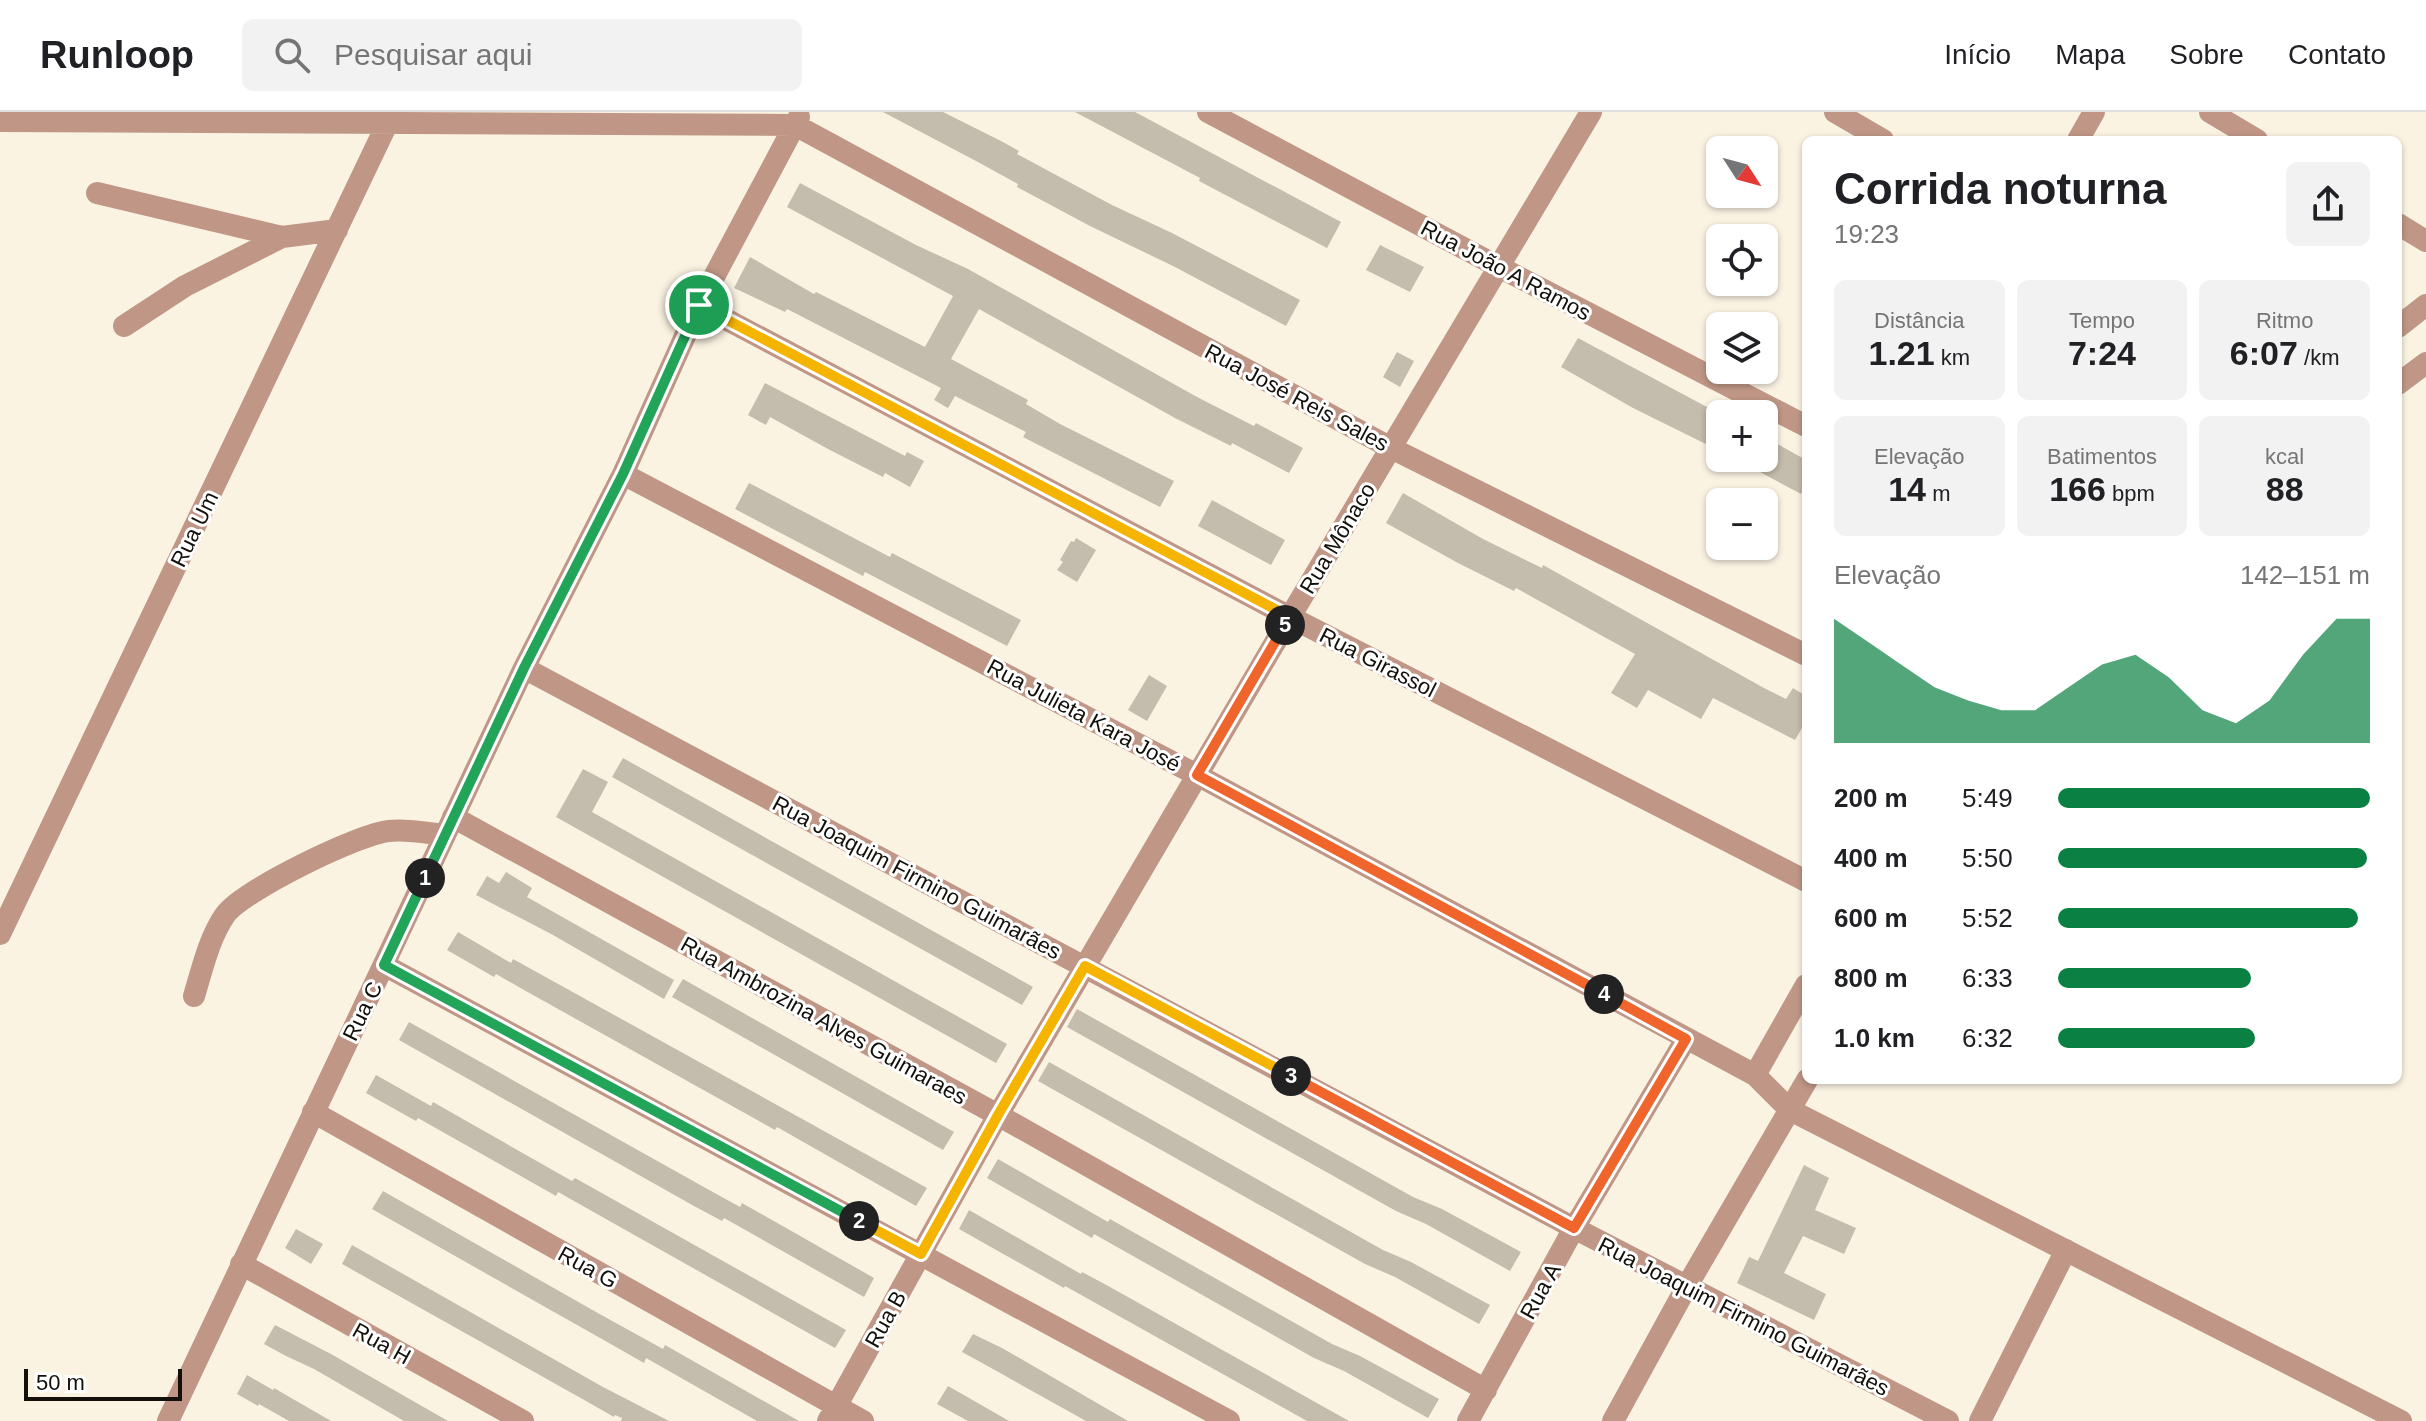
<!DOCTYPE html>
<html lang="pt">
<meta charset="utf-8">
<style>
body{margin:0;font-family:Helvetica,sans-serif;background:#f2f2f2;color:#202124;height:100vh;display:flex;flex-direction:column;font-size:30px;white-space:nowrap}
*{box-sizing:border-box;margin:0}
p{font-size:26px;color:#757577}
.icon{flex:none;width:44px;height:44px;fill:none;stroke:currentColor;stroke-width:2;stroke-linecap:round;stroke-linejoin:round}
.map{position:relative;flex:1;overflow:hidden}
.sheet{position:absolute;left:1802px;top:24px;width:600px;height:948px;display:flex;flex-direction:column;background:#fff;border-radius:12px;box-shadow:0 2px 6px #0004}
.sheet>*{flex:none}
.needle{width:52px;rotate:126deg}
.tools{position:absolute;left:1706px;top:24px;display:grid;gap:16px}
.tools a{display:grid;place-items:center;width:72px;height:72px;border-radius:12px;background:#fff;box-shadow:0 2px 6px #0004;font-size:40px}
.scale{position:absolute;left:24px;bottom:20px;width:158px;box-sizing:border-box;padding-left:8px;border:4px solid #13100a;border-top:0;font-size:22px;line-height:28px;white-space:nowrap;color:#13100a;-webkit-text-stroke:6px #fff;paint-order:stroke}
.pin{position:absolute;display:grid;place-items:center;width:68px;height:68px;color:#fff;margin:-34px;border:4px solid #fff;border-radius:50%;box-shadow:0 2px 8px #0007}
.km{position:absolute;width:40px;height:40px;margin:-20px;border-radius:50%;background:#222;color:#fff;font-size:22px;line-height:40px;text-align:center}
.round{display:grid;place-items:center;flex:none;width:84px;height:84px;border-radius:12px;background:#f2f2f2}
.overview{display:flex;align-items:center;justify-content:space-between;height:136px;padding:0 32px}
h1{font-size:44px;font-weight:600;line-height:60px}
.metrics{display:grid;grid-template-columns:repeat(3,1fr);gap:12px;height:136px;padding:8px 32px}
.metrics div{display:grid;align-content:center;border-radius:12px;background:#f2f2f2;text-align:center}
.metrics b{font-size:34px;font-weight:600}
.metrics small{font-size:22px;font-weight:400}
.metrics p{font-size:22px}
.chart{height:224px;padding:16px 32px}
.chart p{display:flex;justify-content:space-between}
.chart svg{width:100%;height:144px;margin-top:8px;fill:#0b8043;opacity:.7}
ul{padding:0 32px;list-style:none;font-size:26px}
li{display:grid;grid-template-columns:128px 96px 1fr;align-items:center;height:60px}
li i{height:20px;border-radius:10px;background:#0b8043}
header{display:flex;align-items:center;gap:48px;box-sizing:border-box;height:112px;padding:0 40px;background:#fff;border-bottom:2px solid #e0e0e0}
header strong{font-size:38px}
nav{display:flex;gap:44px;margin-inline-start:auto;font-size:28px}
.search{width:560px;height:72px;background:#f2f2f2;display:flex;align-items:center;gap:20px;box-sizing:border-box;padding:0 28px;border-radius:12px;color:#757577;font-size:30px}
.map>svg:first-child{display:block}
</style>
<header>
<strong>Runloop</strong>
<div class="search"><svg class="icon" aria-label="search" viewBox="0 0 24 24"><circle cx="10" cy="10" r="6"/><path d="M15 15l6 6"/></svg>Pesquisar aqui</div>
<nav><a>Início</a><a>Mapa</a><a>Sobre</a><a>Contato</a></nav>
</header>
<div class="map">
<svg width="2426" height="1309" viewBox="0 0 2426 1309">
<rect width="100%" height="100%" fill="#fbf3e2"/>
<!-- building -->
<path fill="#c4bcac" d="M883,0H943L1001,29L1019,39L1017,42L1112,93L1172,121L1300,188L1286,214L1175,155L1090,114L1017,75L1018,72L976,49Z
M1075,0H1135L1341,110L1327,136L1216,78L1199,69L1200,66Z
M800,71L916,133L968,157L1197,285L1254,314L1256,311L1303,336L1289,361L1232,331L1231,334L1175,306L979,197L951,247L1028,288L1026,292L1060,312L1174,369L1160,395L1023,325L1026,320L955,284L948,296L934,288L941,276L787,197L785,200L734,176L750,145L814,182L816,180L925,235L953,184L787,95Z
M1380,133L1424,155L1410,180L1366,158Z
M1578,226L1720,302V339L1633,296L1561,255Z
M1397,240L1414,249L1400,275L1383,265Z
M765,271L905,344L907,340L924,349L910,375L885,361L883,365L828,337L770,305L766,313L748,303Z
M1774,330L1806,348V373L1801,382L1734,346H1765Z
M749,371L890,445L892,441L1021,508L1007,534L865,460L863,464L735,397Z
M1403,381L1483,427L1542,456L1543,453L1764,576L1786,587L1793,576L1806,584V609L1795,628L1713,586L1701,607L1648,578L1637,596L1611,581L1635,542L1516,476L1514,479L1458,451L1386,411Z
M1212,388L1285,428L1271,453L1198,414Z
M1076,426L1096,438L1077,470L1057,458L1063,450L1060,448L1071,429L1074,430Z
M1149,563L1167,574L1147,609L1128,598Z
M623,646L1033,875L1022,893L612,665Z
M583,657L608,670L592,700L1007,932L996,951L556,705Z
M506,760L532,776L527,785L674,868L664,887L553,823L476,783L487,764L499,771Z
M458,820L511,851L513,847L927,1076L916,1094L777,1015L775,1018L524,878L496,862L494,865L447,838Z
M683,867L954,1020L943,1038L672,885Z
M1077,897L1413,1085L1442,1097L1521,1140L1510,1159L1426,1112L1396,1099L1067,915Z
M409,910L711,1079L740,1095L742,1091L874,1166L864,1185L724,1106L722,1109L694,1094L399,928Z
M1049,950L1383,1138L1411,1150L1490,1193L1479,1212L1395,1165L1365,1152L1038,969Z
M376,963L431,994L433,990L572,1069L575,1066L846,1218L835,1236L558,1080L556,1084L418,1006L416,1009L366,981Z
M998,1047L1108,1110L1110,1107L1332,1232L1360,1244L1439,1287L1428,1306L1344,1259L1314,1246L1094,1122L1092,1126L987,1066Z
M1804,1053L1829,1066L1815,1098L1856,1116L1844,1142L1803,1124L1784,1161L1826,1182L1814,1208L1737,1171L1749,1145L1758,1149Z
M383,1079L596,1200L663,1237L665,1233L799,1309H757L646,1246L644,1251L616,1235L372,1097Z
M969,1098L1081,1162L1082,1160L1110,1175L1349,1309H1307L1065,1174L1064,1176L959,1117Z
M296,1117L323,1132L311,1152L285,1136Z
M352,1133L603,1275L669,1309H621L622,1306L615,1303L614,1305L586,1289L342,1152Z
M275,1213L331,1242L448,1309H404L314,1257L286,1244L264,1232Z
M973,1222L1002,1236L1128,1309H1086L984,1252L962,1240Z
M247,1263L273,1278L274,1276L331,1309H289L259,1292L258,1294L237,1282Z
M948,1274L983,1294L1009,1309H968L937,1292Z"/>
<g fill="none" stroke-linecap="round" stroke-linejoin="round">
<!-- street -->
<path stroke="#c09787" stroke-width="22" d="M1208,0L1499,155L1806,314
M1835,0L1883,28
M2210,0L2257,28
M0,9L795,13L1391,336L1806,543
M2078,28L2094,0
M97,81L282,125
M2398,112L2426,129
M699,193L1290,505L1806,769
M124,214L185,174L282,125L337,118
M2398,215L2426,193
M2398,272L2426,251
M623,362L1197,663L1755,963L1790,998L2401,1309
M524,556L1574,1116L1948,1309
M453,705L998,1003L1486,1278
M0,822L387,12
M384,853L1229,1309
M194,884C202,858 209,826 225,803C242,779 358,722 389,719C407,717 427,721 445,723
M1755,963L1806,873
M313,1000L863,1309
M241,1152L523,1309
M168,1309L524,556L623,362L699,193L799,5
M828,1309L998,1003L1290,505L1591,0
M1468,1309L1574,1116L1686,927
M1613,1309L1687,1174L1807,968
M1980,1309L2066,1138"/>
</g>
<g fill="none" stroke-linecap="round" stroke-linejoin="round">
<!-- split-1 casing -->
<g stroke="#fff" stroke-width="16">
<path id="split-1" d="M425,766L524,556L623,362L699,193"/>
</g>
<!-- split-2 casing -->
<g stroke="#fff" stroke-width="16">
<path id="split-2" d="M425,766L384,853L859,1109"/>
</g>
<!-- split-3 casing -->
<g stroke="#fff" stroke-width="16">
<path id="split-3" d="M859,1109L921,1142L998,1003L1085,854L1291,964"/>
</g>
<!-- split-4 casing -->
<g stroke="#fff" stroke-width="16">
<path id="split-4" d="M1291,964L1574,1116L1686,927L1604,882"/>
</g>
<!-- split-5 casing -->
<g stroke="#fff" stroke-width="16">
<path id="split-5" d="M1285,513L1197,663L1604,882"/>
</g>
<!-- split-6 casing -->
<g stroke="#fff" stroke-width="16">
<path id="split-6" d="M699,193L1290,505L1285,513"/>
</g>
<!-- split-1 -->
<use href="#split-1" stroke="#22a559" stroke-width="10"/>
<!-- split-2 -->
<use href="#split-2" stroke="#22a559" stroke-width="10"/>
<!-- split-3 -->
<use href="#split-3" stroke="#f5b400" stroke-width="10"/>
<!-- split-4 -->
<use href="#split-4" stroke="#f0652b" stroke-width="10"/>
<!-- split-5 -->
<use href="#split-5" stroke="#f0652b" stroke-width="10"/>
<!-- split-6 -->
<use href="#split-6" stroke="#f5b400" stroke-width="10"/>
</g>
<g text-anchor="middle" stroke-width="6" stroke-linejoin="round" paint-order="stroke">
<!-- street labels -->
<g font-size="22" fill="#13100a" stroke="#fff">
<text transform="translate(1506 158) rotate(28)" y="8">Rua João A Ramos</text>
<text transform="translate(1297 285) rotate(28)" y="8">Rua José Reis Sales</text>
<text transform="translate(194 417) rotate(-64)" y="8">Rua Um</text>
<text transform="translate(1337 426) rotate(-59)" y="8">Rua Mônaco</text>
<text transform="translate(1378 550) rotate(27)" y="8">Rua Girassol</text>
<text transform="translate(1084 603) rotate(28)" y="8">Rua Julieta Kara José</text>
<text transform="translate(917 765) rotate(28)" y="8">Rua Joaquim Firmino Guimarães</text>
<text transform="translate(362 899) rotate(-64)" y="8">Rua C</text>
<text transform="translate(824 908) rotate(29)" y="8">Rua Ambrozina Alves Guimaraes</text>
<text transform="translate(588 1155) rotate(29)" y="8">Rua G</text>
<text transform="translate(1540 1179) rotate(-61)" y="8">Rua A</text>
<text transform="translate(1744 1204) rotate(27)" y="8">Rua Joaquim Firmino Guimarães</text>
<text transform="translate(885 1207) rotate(-61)" y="8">Rua B</text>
<text transform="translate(382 1231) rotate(29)" y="8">Rua H</text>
</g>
</g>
</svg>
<div class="tools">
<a><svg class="needle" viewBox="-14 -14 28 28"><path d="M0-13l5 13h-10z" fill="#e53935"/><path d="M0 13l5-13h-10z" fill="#757577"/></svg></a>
<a><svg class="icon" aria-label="locate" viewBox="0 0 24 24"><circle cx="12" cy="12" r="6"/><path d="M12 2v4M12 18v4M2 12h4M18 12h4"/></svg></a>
<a><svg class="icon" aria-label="layers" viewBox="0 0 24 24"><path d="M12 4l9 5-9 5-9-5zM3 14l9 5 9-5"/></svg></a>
<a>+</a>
<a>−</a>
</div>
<div class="scale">50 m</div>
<div class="pin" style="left:699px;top:193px;background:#1e9e55"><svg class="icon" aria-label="arrive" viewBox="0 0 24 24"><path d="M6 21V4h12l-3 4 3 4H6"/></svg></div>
<b class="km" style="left:425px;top:766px">1</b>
<b class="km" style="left:859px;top:1109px">2</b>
<b class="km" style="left:1291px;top:964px">3</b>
<b class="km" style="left:1604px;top:882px">4</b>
<b class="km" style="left:1285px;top:513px">5</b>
<section class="sheet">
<div class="overview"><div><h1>Corrida noturna</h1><p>19:23</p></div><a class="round"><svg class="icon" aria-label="share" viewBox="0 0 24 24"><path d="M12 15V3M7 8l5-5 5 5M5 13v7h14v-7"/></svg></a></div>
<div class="metrics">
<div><p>Distância</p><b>1.21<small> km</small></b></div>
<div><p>Tempo</p><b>7:24</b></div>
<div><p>Ritmo</p><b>6:07<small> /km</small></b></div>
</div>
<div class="metrics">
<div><p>Elevação</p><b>14<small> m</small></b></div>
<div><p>Batimentos</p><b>166<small> bpm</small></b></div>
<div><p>kcal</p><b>88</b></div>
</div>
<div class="chart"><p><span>Elevação</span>142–151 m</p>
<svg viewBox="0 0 160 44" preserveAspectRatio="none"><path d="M0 44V6L10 13L20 20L30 27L40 31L50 34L60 34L70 27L80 20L90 17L100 24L110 34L120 38L130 31L140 17L150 6L160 6V44z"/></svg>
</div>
<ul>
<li><b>200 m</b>5:49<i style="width:100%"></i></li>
<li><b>400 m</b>5:50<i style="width:99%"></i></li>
<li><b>600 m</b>5:52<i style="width:96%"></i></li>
<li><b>800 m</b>6:33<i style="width:62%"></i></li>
<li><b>1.0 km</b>6:32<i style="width:63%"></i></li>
</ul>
</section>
</div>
